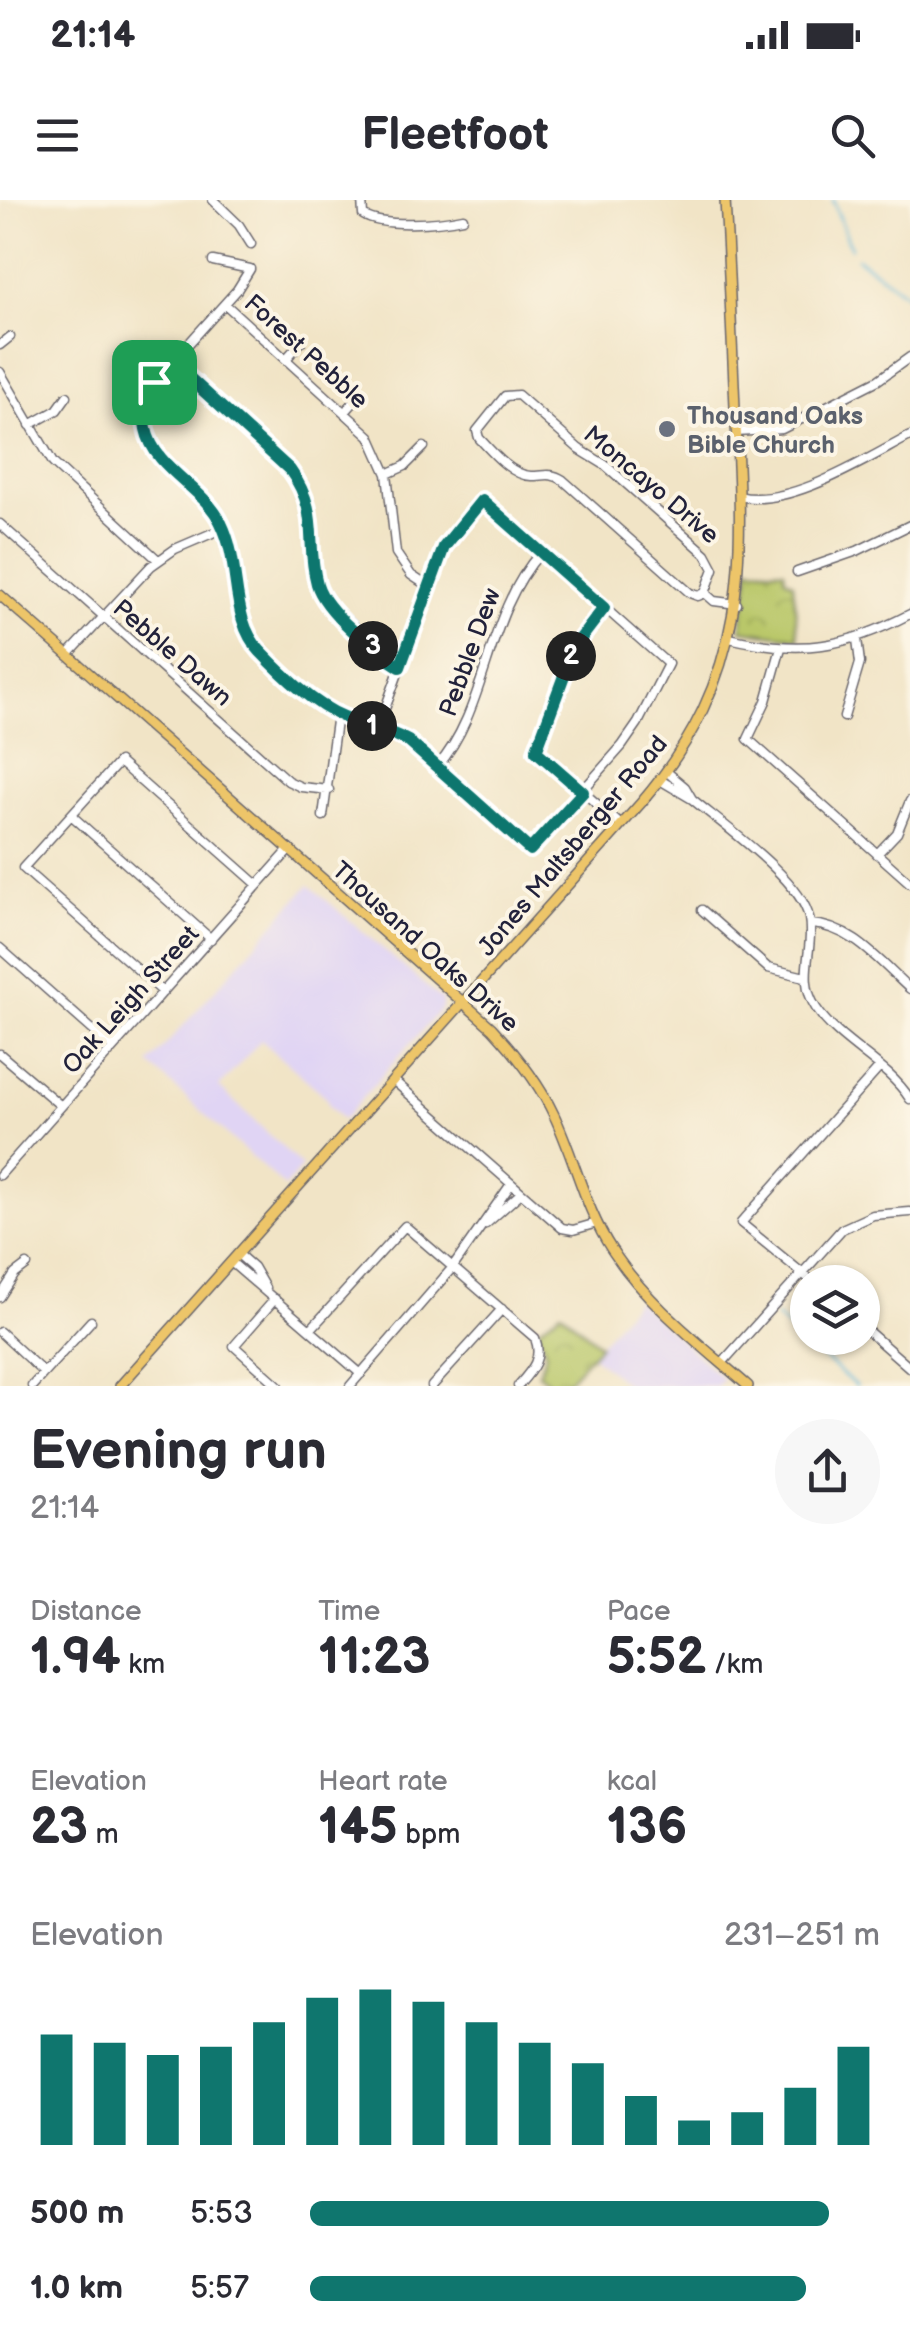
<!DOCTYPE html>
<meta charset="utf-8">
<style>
body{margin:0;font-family:"Balsamiq Sans",sans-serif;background:#f7f7f7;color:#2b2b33;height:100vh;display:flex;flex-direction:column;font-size:38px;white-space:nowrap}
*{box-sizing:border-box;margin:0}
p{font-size:32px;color:#7c7c81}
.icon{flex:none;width:55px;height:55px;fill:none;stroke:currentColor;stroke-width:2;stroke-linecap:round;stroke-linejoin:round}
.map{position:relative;height:1186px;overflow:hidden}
.panel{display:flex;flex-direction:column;background:#fff;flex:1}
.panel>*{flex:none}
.controls{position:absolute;left:790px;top:1065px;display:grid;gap:20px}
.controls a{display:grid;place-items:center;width:90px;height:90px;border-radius:50%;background:#fff;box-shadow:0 2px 8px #0004;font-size:50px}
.pin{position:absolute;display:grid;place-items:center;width:85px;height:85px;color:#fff;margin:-42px;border-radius:20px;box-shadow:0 5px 15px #0006}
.km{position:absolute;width:50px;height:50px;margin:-25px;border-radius:50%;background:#222;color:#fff;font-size:28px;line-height:50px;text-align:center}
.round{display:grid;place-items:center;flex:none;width:105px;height:105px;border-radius:52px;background:#f7f7f7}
.summary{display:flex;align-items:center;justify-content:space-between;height:170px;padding:0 30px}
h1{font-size:55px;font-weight:700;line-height:75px}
.metrics{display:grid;grid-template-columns:repeat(3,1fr);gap:15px;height:170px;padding:10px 30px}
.metrics div{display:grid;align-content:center}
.metrics b{font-size:50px;font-weight:700}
.metrics small{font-size:28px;font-weight:400}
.metrics p{font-size:28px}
.chart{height:280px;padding:20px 30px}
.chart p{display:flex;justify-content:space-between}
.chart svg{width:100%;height:180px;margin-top:10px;stroke:#0f766e;stroke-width:6}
ul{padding:0 30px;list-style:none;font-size:32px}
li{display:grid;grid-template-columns:160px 120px 1fr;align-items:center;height:75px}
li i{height:25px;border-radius:12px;background:#0f766e}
.status{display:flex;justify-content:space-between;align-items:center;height:70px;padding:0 50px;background:#fff;direction:ltr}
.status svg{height:28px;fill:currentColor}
header{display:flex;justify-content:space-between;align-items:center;height:130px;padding:0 30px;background:#fff;font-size:45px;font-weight:700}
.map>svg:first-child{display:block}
</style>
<div class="status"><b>21:14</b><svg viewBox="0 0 49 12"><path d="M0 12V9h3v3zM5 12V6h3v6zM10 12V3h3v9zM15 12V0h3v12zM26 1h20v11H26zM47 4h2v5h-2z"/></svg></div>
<header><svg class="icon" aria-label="menu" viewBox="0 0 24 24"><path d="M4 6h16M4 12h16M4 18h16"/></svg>Fleetfoot<svg class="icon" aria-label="search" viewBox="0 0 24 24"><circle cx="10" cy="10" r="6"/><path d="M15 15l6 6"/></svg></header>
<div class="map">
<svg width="910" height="1186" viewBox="0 0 910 1186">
<defs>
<pattern id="park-crowns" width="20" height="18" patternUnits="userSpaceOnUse" patternTransform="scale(2.5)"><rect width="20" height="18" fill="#b9c769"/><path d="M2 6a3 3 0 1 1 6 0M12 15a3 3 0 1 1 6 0" fill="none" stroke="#9fab5c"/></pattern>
</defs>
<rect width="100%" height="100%" fill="#fcf5e5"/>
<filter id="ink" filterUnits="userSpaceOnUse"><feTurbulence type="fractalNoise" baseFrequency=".01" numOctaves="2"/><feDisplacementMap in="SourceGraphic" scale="20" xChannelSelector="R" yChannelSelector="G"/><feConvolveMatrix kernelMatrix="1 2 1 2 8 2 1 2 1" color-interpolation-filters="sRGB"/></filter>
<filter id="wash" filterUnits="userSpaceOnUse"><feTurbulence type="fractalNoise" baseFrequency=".0048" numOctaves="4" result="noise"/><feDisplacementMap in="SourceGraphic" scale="40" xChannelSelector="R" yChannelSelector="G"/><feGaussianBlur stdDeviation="2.25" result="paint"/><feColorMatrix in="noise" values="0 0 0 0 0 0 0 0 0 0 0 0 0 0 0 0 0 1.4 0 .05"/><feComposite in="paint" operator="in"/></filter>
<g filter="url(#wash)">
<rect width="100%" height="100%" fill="#f1e4c6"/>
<!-- built -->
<path fill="#e0d4f4" d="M309,685L442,800V808L343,920L330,907L325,896L261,840L219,887L302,966L285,987L149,864Z
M636,1100L723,1179L717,1186H628L591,1155Z"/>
<!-- park -->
<path fill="url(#park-crowns)" stroke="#6e7452" stroke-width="2.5" d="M750,368L784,370L785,378L793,383L798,438L741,430Z
M561,1111L600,1145L563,1186H554L538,1173L546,1153L537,1130Z"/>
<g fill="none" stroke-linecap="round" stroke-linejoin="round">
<!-- stream -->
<path stroke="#5cb7da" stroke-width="2.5" d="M833,0L851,48
M857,58L910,97
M776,1117L856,1186"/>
</g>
</g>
<g filter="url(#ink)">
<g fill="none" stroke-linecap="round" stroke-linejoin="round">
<!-- minor casing -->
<g stroke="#6a666c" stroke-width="11">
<path id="minor" d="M213,0L239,25L251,44
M362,0L363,15C383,28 440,23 463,18
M213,61L250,69L237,90L154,182C119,248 188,269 216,314C244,359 226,414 259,451C284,477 317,507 350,520C370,528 389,530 407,541L530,650L622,546L638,523L668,464L483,300L444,347L378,528
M225,104L370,236L387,274L396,353L411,375L429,387
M0,145L10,137
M286,159L302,141
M172,162L290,269L309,308L315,378L324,400L400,467
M0,172L53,263L158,360
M345,212L361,194
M736,220L780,218L796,221
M30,225L57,210L67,196
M737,232L782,229L878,180L910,157
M387,274L405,266L424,247
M739,296C788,309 866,259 910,236
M0,324L288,581L301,587L329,590
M797,372L857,351L910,325
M705,393L698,396L690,393L563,280C550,272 545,276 531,276C512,276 491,251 479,238L477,231L505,196L518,195L579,249L605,265L706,354L714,369L705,393L714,401L737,404
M604,408L575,446L536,551L621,625
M729,438C801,455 845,448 910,414
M781,448L766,501L748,539L910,683
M68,455L151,366L175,349L224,328
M844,517L860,463L857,439
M437,567C489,508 484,416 541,352
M667,572L685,587L692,599C723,625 802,680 809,718C815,750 796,777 816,808C840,844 886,862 910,899
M660,580L692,599
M71,615L211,739
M323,616L337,514
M877,654L897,633L910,601
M702,710L768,768L805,777
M810,724C852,726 880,762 910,789
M0,748L113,848
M163,792L23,668L119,562L258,685
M0,854L61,906
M393,880L562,1028L573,1030L597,1023
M0,975L290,649
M486,1024L521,993
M238,1054L253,1067L265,1088
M231,1062L361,1174
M813,1082L741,1023L880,867
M0,1097L15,1074L27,1065
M275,1099L234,1146L279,1186
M862,1126L910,1168
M310,1130L405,1026L535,1138C543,1159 532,1170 518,1186
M0,1132L44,1173
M722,1163L842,1029L873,1015L910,1012
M32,1186L91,1121
M350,1186L453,1067L511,984
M432,1186L502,1109"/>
</g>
<!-- major casing -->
<g stroke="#6a666c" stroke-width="12">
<path id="major" d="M0,395L492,828C516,854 539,883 554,915C575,959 585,1009 612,1050C647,1104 700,1144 748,1186
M120,1186L641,603C750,476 744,363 735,207C732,138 729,69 725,0"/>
</g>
<!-- minor -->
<use href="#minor" stroke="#fff" stroke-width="8"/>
<!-- major -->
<use href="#major" stroke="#edc569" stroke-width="9"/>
</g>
</g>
<g fill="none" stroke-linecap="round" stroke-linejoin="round" filter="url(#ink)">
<!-- route casing -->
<g stroke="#fff" stroke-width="20">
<path id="route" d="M172,162L290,270C321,313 305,340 317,384C325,412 375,451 400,467L444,347L482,300L604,408L575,446L536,551L583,592L530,650L408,541C387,529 365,526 344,517C313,504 284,476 260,451C229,418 242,365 221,323C204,287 154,269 146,229C140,201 154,181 172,162Z"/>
</g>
<!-- route -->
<use href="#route" stroke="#0f766e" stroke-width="12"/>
</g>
<!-- markers -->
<circle fill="#6b7280" stroke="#fcf5e5" stroke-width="4" cx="667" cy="229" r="10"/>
<g text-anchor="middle" stroke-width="8" stroke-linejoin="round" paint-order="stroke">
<!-- street labels -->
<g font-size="25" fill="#22223b" stroke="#fcf5e5">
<text transform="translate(307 151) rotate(42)" y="9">Forest Pebble</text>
<text transform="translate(652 284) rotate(40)" y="9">Moncayo Drive</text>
<text transform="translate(173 452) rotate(41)" y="9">Pebble Dawn</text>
<text transform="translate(469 452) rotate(-70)" y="9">Pebble Dew</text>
<text transform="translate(572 645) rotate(-50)" y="9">Jones Maltsberger Road</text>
<text transform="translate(426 746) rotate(42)" y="9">Thousand Oaks Drive</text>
<text transform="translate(130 799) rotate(-48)" y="9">Oak Leigh Street</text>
</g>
<!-- worship labels -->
<g font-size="25" font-weight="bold" fill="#5b616d" stroke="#fcf5e5" text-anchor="start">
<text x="687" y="224">Thousand Oaks<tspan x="687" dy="29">Bible Church</tspan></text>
</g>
</g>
</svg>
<div class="controls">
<a><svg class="icon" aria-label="layers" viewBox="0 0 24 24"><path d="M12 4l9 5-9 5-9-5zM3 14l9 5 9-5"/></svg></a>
</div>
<div class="pin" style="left:154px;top:182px;background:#1e9e55"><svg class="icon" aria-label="arrive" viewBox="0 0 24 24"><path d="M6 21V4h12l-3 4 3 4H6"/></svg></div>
<b class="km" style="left:372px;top:526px">1</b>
<b class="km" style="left:571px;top:456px">2</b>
<b class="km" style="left:373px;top:446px">3</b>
</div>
<section class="panel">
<div class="summary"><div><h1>Evening run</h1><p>21:14</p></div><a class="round"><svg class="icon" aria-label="share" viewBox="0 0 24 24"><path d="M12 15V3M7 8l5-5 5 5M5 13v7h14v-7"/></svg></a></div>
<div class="metrics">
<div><p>Distance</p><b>1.94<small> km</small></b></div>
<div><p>Time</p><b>11:23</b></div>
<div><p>Pace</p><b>5:52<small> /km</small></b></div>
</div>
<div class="metrics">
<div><p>Elevation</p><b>23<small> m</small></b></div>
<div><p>Heart rate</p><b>145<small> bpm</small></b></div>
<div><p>kcal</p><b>136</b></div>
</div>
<div class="chart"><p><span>Elevation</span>231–251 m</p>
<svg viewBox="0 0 160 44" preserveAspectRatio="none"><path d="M5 44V17M15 44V19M25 44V22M35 44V20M45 44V14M55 44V8M65 44V6M75 44V9M85 44V14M95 44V19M105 44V24M115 44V32M125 44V38M135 44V36M145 44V30M155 44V20"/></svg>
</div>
<ul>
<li><b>500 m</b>5:53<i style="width:91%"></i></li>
<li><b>1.0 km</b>5:57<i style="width:87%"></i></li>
</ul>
</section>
